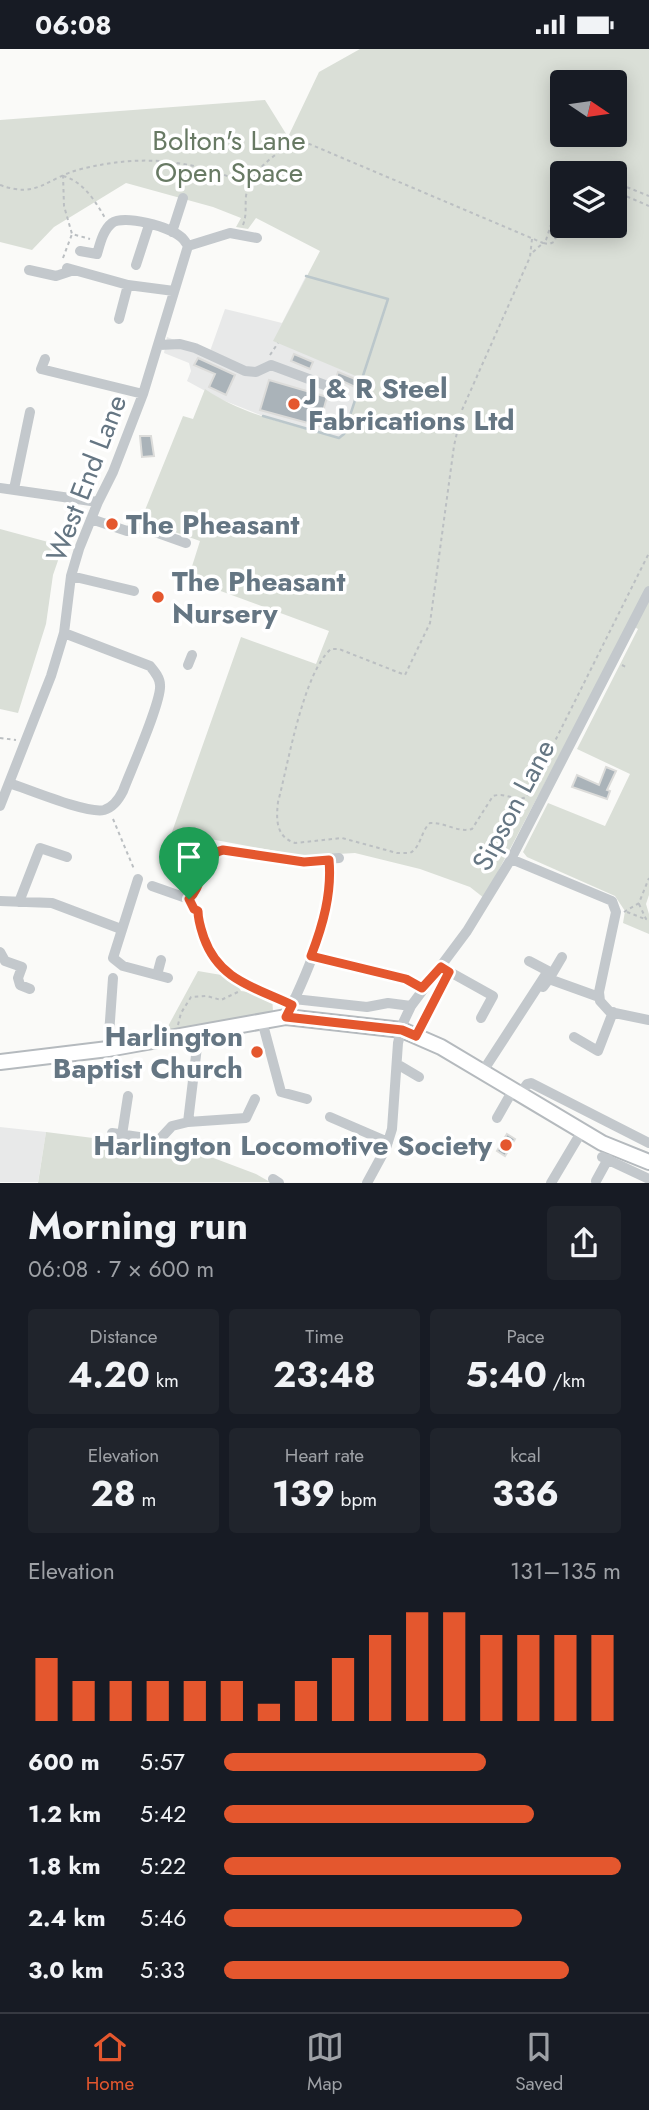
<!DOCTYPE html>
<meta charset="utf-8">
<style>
body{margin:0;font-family:Jost,sans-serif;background:#20242c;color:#f1f3f6;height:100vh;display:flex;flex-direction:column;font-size:26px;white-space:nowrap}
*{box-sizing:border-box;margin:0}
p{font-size:23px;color:#9ea1a6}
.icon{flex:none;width:38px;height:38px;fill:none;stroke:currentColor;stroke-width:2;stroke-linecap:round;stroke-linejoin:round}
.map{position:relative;height:1134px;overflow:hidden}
.side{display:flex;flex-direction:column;background:#171b24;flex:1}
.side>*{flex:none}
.needle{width:46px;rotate:103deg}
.tools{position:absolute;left:550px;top:21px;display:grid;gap:14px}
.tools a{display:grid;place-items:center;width:77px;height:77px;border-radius:7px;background:#171b24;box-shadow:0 4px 18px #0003;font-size:35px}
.pin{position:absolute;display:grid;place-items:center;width:60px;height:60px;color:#fff;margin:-72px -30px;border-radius:50% 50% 50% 0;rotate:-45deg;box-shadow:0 0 7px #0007}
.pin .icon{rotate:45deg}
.round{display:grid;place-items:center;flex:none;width:74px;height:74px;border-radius:7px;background:#20242c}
.overview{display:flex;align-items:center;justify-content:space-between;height:119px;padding:0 28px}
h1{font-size:38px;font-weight:700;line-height:52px}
.stats{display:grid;grid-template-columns:repeat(3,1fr);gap:10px;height:119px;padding:7px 28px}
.stats div{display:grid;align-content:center;border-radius:7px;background:#20242c;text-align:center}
.stats b{font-size:35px;font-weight:700}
.stats small{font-size:19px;font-weight:400}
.stats p{font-size:19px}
.chart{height:196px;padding:14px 28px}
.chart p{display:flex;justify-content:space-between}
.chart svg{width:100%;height:126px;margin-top:7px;stroke:#e4572e;stroke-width:6}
ul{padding:0 28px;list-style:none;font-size:23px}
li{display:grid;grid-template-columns:112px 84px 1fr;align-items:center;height:52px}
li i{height:18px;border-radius:9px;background:#e4572e}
.status{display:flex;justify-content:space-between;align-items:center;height:49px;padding:0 35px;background:#171b24;direction:ltr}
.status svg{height:19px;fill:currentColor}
.dock{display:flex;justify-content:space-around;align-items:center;height:98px;border-top:2px solid #363941;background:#171b24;font-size:19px;color:#9ea1a6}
.dock a{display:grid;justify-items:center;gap:4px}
.dock .active{color:#e4572e}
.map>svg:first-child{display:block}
</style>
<div class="status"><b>06:08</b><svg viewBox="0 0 49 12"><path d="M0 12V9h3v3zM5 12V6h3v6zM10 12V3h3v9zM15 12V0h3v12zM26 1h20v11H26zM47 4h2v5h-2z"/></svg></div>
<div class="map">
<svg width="649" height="1134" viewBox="0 0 649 1134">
<rect width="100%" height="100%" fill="#fafaf8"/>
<!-- built -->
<path fill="#e8e9e9" d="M306,227L388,250L344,385L339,389L263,367L220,350L187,332L191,322L189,314L164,304L167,288L209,305L225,260L282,274Z
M0,1078L46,1083L38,1133H0Z"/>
<!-- green -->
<path fill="#dadfd7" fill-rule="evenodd" d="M360,0H649V846L646,855L649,865V885L623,874L625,862L615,847L527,808L523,803L548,754L605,777L630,725L577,700L638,580L629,575L484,849L470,838L420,820L355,804L303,807L172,783L241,588L316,615L329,582L188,530L200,492L141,471L183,367L193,370L205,340C244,367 294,376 339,389L344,385L363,330L273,292L320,202L256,169L248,180L236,178L241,169L213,158L126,134L54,178L32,201L0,193V71L265,51L288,88L319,23ZM562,33H614V86H562ZM562,124H614V177H562Z
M0,480L63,497L53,526L46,575L18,664L0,660Z
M198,922L233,928L241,942L272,946L273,963L166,981Z
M46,1083L195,1102L256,1125L270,1133L38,1134Z"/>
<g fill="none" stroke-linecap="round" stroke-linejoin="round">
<!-- stream -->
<path stroke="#bbc7cb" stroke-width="2.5" d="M263,367L339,389L344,385L388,250L306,227"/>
</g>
<!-- building -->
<path fill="#aab3b9" stroke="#dcdcda" stroke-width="2" d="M294,305L313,313L310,320L291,312Z
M198,309L235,326L226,346L209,338L215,325L194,316Z
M338,323L360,332L357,339L336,329Z
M269,331L327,348L319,377L260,361Z
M140,387H151L154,407L142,408Z
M606,718L616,722L607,741L610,742L607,750L572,738L577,726L599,736Z
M507,1085L515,1090L505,1107L497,1102Z"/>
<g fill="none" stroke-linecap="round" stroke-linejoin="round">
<!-- major casing -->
<g stroke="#b5babe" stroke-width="18">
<path id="major" d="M0,1013L108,1000L286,968L402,981L441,998L602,1094L649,1113"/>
</g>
<!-- path -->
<path stroke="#bbbfc2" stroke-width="2" stroke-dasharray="3.5 3.5" stroke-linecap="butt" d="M567,124L573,118L593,124
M63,126L64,157L72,185L90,190
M63,127C83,132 96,153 105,169
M614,133L649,147
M0,136C38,150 46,129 81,120C142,105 191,110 249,136
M614,142L649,157
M243,176C247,166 245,157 246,147C250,121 278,102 300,91L543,194L546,191L562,142
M532,190L530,208L462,361L454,397L430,574L405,626L339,600H331C303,624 288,716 278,753C276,771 276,788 295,794L342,789L397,804H410C422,797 420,783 430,774C445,773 457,784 472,780L493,747C505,743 516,753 527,748L649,504
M533,203L543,194L549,195L554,193L562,172
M63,209L72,185
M270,306L278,294
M622,616L628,619
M0,689L16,691
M113,770L134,820
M639,855L646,870L649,872
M624,863L639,854L649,829
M627,863L645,870
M198,870L212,907
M178,976L181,964L191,948L207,947L221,951L240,942
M420,978L445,930"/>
<!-- minor -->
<path stroke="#c3c8cc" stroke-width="10" d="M172,183L183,149
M188,197L230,184L257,189
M80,202L97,205C100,195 103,181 112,174C124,165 170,178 181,188C184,190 186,194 188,197
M136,216L149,176
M67,219L128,236L174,242
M29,221L56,227L74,221
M119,270L128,236
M159,296L180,295L195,299L245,322L256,323L271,316L341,342
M45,310L41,320L143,345
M0,439L98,453
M14,440L30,363
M91,470L127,482L141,478L186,494
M71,527L134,542
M188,616L192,606
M9,734C28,740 87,765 104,761C114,758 119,750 123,742C130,723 162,652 160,636C160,629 155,623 150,617L64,584
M0,757L51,627L64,584L71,527L79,500L98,453L113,423L143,345L188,197
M511,810L612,852L616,863L599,943L600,952L610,963L649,971
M138,830L113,909L123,917L168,929
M152,837L189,850C204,836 201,806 223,801L304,812L339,809
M189,850L194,860L198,862
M0,852L52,854L121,880
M19,853L40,799L67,808
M0,903L5,912L22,918L18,929L20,936L30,940
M311,907L406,930L422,939
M218,916L227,925L292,956
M441,918L493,947L481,969
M157,926L161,911
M549,930L562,908
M543,938L549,930L599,948
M294,950L367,958L388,954L411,957
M286,968C309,921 334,864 329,811
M262,972L281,1043L307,1050
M574,988L598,1002L613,963
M108,1000L113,929
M397,1015L419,1028
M483,1022L548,922L529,912
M520,1045L527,1035L531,1034L649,1094
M330,1068L388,1093
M497,1069L513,1041
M188,1073L246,1069L255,1050
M112,1084L159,1091L172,1077L188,1073L197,998V983
M122,1086L128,1047
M602,1108L649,1130
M273,1130L279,1134
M596,1132L608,1110
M367,1134L386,1099L392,1080L398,994L403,974L411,957L467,882L511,810L649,542
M551,1134L582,1082"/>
<!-- major -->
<use href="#major" stroke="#fff" stroke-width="14"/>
</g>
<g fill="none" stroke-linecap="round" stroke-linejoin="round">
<!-- route casing -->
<g stroke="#fff" stroke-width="14">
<path id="route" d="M223,801L304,813L329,811C332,844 323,876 311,907L406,930L422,939L441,918L449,923L416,987L402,981L286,968L292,956C254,938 219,931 204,889C201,880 198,872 198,862L194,860L189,850C204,836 201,806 223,801Z"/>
</g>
<!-- route -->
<use href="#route" stroke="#e4572e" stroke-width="9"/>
</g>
<!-- markers -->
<g fill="#e4572e" stroke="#fff" stroke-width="2.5">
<circle cx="294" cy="355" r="7"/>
<circle cx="112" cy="475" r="7"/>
<circle cx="158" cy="548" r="7"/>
<circle cx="257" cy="1003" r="7"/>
<circle cx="506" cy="1096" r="7"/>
</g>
<g text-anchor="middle" stroke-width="7" stroke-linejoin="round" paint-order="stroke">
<!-- park labels -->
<g font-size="28" fill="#687a64" stroke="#fff">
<text x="229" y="101">Bolton's Lane<tspan x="229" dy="32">Open Space</tspan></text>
</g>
<!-- poi labels -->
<g font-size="28" font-weight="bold" fill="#657683" stroke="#fff" text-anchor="start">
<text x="308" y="349">J &amp; R Steel<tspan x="308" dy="32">Fabrications Ltd</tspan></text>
<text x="126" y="485">The Pheasant</text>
<text x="172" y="542">The Pheasant<tspan x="172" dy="32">Nursery</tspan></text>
<text x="243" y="997" text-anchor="end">Harlington<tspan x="243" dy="32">Baptist Church</tspan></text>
<text x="492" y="1106" text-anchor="end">Harlington Locomotive Society</text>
</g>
<!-- street labels -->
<g font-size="28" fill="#657683" stroke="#fff">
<text transform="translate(86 429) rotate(-69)" y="10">West End Lane</text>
<text transform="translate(513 756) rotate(-62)" y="10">Sipson Lane</text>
</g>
</g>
</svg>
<div class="tools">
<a><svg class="needle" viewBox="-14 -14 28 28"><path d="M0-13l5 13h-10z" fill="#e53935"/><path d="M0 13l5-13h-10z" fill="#9ea1a6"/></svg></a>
<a><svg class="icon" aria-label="layers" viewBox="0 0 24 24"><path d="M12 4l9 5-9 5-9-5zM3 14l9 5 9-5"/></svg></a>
</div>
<div class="pin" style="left:189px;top:850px;background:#1e9e55"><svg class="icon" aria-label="arrive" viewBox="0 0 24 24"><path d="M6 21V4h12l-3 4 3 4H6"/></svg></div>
</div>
<section class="side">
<div class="overview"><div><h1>Morning run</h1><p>06:08 · 7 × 600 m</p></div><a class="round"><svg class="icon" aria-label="share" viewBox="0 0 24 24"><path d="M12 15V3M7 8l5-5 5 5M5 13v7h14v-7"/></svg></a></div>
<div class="stats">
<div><p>Distance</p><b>4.20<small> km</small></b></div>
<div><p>Time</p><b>23:48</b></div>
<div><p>Pace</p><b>5:40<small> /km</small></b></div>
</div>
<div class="stats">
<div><p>Elevation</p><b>28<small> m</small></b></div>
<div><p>Heart rate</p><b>139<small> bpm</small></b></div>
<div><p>kcal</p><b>336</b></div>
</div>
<div class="chart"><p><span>Elevation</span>131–135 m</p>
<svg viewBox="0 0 160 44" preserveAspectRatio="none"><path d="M5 44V22M15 44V30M25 44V30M35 44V30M45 44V30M55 44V30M65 44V38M75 44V30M85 44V22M95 44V14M105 44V6M115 44V6M125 44V14M135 44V14M145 44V14M155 44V14"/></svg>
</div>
<ul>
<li><b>600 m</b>5:57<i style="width:66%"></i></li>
<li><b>1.2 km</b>5:42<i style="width:78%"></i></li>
<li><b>1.8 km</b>5:22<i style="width:100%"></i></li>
<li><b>2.4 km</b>5:46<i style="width:75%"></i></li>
<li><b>3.0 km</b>5:33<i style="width:87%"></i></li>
</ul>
</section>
<nav class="dock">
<a class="active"><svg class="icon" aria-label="home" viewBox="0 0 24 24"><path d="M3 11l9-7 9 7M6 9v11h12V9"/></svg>Home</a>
<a><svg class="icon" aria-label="map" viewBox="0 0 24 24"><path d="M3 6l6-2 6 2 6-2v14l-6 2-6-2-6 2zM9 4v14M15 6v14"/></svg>Map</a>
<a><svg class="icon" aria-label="saved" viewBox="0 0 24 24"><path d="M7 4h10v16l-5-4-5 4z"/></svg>Saved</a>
</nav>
